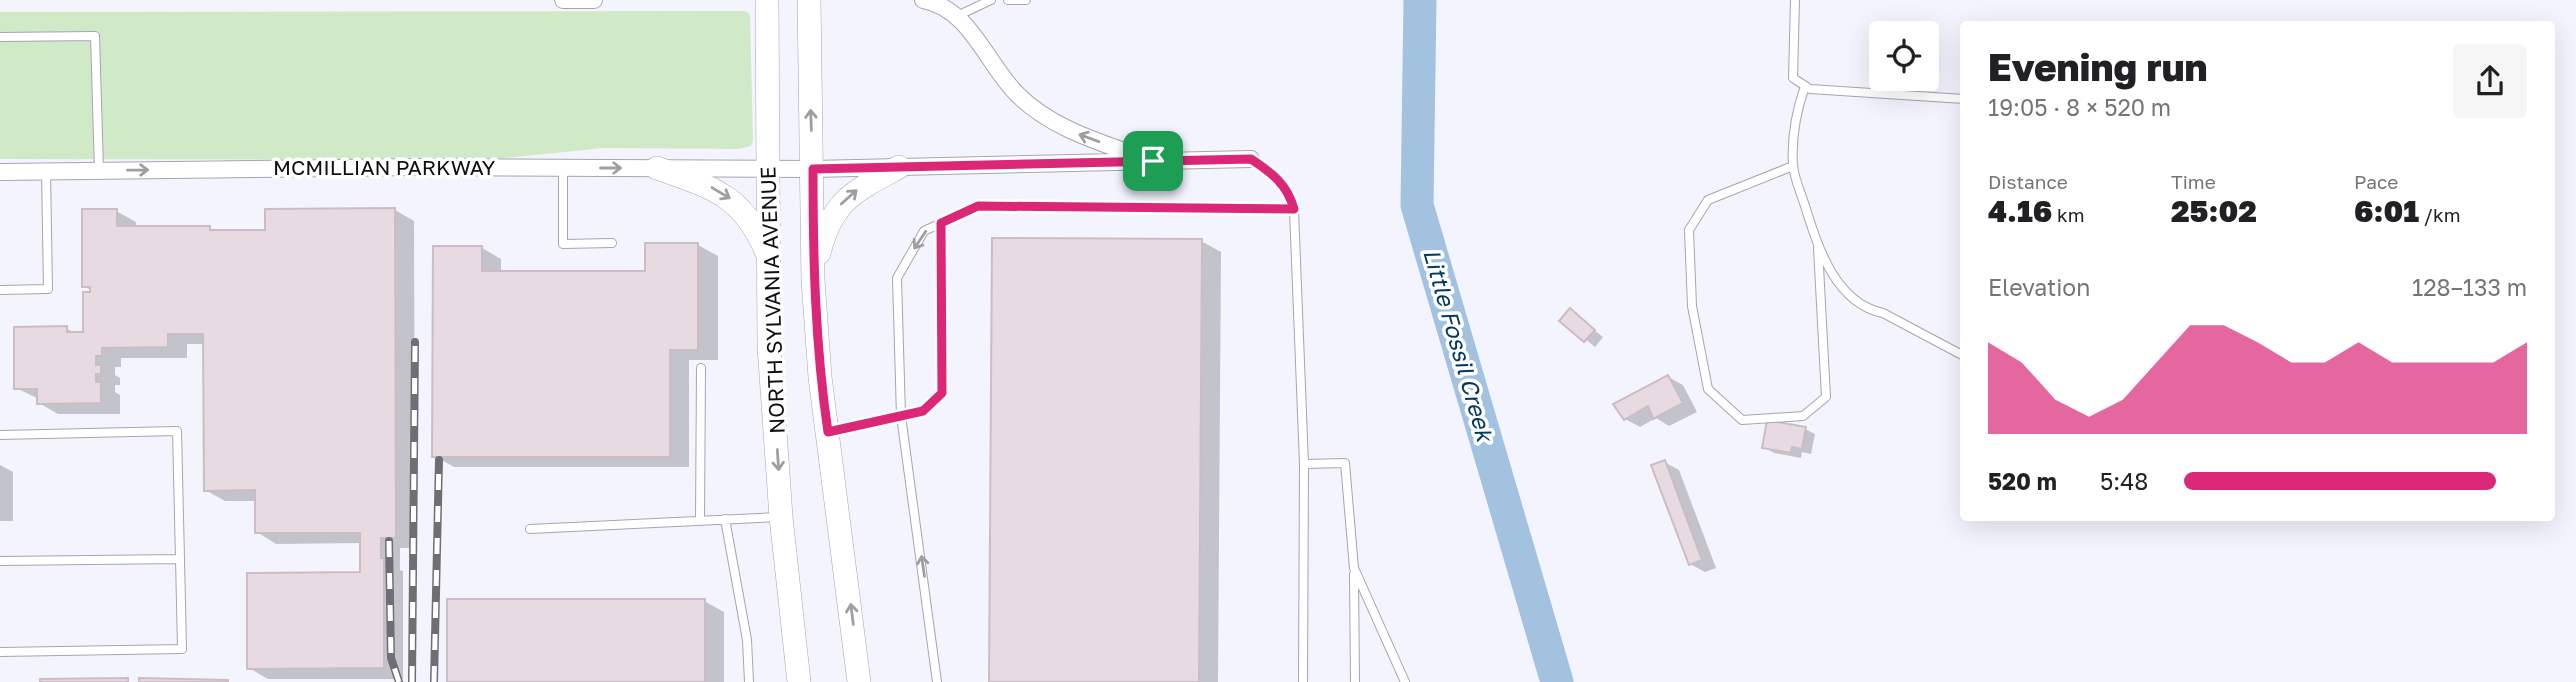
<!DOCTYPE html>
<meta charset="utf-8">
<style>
body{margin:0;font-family:"Golos Text",sans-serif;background:#f6f6f6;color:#202124;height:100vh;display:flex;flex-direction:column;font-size:26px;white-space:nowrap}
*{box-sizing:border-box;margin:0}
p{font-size:23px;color:#757577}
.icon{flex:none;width:38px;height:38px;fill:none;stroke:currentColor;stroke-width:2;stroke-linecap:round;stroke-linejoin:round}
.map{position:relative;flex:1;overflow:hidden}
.panel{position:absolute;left:1960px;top:21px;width:595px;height:500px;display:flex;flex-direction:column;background:#fff;border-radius:7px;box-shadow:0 7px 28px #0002}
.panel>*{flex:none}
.fabs{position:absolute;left:1869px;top:21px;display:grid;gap:14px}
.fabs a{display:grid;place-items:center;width:70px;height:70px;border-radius:7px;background:#fff;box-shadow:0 7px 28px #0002;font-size:35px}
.pin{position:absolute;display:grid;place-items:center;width:60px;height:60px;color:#fff;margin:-30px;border-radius:14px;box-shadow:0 4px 10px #0006}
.round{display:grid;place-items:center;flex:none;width:74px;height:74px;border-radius:7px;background:#f6f6f6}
.overview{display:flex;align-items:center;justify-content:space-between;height:119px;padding:0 28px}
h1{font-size:38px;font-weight:800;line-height:52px}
.metrics{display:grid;grid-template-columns:repeat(3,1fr);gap:10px;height:119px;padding:7px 28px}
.metrics div{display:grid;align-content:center}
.metrics b{font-size:30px;font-weight:800}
.metrics small{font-size:19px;font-weight:400}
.metrics p{font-size:19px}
.chart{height:196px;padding:14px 28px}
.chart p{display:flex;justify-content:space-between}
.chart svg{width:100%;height:126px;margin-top:7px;fill:#db2777;opacity:.7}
ul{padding:0 28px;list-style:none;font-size:23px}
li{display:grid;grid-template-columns:112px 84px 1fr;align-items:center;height:52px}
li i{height:18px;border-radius:9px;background:#db2777}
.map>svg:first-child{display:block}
</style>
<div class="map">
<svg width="2576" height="682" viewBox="0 0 2576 682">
<rect width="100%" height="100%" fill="#f4f4fe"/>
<!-- green -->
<path fill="#d0eac7" d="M745,11L750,14L753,141L751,146L739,149L604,148L485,160L0,159V12Z"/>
<!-- shadow -->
<path fill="#0003" d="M395,210L414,221L415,548H400V570L403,571V679H268L249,668L362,574V543L276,544L257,532L256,501H225L205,490V344H187V358H121V367H115V375L120,378V385H115V392L120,395V414H58L39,403V399L16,388L66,328L76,334H85L92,291L84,286L116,211L136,222V228H209L216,232L267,231Z
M1201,241L1221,252L1218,682H991Z
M647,245H698L718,256V360H689V467H454L434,456L482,248L501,259V273H647Z
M1570,311L1603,337L1595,347L1562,320Z
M1668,377L1683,385L1697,412L1669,426L1656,418L1640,427L1625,419Z
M1805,429L1815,434L1811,454L1802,452L1801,458L1774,453L1764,447Z
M1664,462L1679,470L1716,568L1705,572L1690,564Z
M0,465L13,472V521H0Z
M704,601L724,612V682H449Z"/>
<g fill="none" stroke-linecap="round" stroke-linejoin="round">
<!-- river -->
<path stroke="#a2c2e0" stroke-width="33" d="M1420,0L1417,205L1557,682"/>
</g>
<!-- building -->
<path fill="#e7dae0" stroke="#cabdc3" stroke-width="2" d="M395,208L396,538H381V558H384V668L247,669V573L360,572V533H255V490L204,491L203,334H168V347L102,348V356H96V365H101V374H96V382H101V403L37,404V389H14V327L67,326V332H83V292H90V287H82V209H117V226H210V230H265V209Z
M992,238L1202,239L1199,682H989Z
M645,243H698V350H670V457H432L433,246H482V271H645Z
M1570,308L1595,330L1584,342L1559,321Z
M1668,375L1683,403L1653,419L1648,406L1624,420L1613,404Z
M1767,420L1806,427L1802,449L1792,447L1791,453L1762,448Z
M1665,460L1702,560L1689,565L1651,465Z
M447,599H705V682H447Z
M128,678V682H40V679Z
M139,678L228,680V682H139Z"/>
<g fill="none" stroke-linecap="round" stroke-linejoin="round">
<!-- lane casing -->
<g stroke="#a6a5b0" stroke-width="10">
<path id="lane" d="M1008,0H1026
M1795,0L1793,78L1810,89L1964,99
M957,16L991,0
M0,37L95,36L99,170
M1805,86C1796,112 1791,136 1793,165C1794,178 1801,193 1805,206C1818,247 1835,303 1883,313L1964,356
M1251,159C1272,173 1288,184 1294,210
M1793,166L1708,200L1689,230L1692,306L1708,389L1742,420L1803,416L1826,397L1818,248
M563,168V244L612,243
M941,223L942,393L923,411L901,416L897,278L924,231L977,206L1294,210L1304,464L1303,682
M0,290L48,289L46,171
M830,431L901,416L937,682
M0,435L177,431L180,559L0,561
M1304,464L1345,463L1354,568L1405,682
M725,519L747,640L749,682
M700,520L701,368
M530,529L779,517
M1354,574L1355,682
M0,652L182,649L180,559"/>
</g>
<!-- street casing -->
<g stroke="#a6a5b0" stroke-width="18">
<path id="street" d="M563,0H594
M923,0C970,9 985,61 1016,93C1050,128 1099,142 1144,158
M0,172L422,167L813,169L1251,159"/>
</g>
<!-- secondary casing -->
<g stroke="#a6a5b0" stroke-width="24">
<path id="secondary" d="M767,0L769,346L781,517L799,682
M809,0L813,280L820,377L859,682
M657,168C711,187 743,195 766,251
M819,253C832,200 855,191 899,167"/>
</g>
<!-- lane -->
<use href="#lane" stroke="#fff" stroke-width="8"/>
<!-- street -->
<use href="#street" stroke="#fff" stroke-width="16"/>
<!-- secondary -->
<use href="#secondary" stroke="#fff" stroke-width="23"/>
<!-- rail casing -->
<g stroke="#6e6e74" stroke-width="8">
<path id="rail" d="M389,541L391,658L399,682
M412,682L415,342
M434,682L439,460"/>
</g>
<!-- rail -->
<use href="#rail" stroke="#fff" stroke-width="5" stroke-dasharray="16" stroke-linecap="butt"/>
</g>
<!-- one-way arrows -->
<defs><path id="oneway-shaft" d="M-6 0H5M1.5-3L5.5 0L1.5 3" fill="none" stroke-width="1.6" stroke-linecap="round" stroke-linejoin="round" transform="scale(1.75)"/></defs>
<g stroke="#9f9fa1">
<use href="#oneway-shaft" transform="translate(811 120) rotate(-92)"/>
<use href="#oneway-shaft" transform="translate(1089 138) rotate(-160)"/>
<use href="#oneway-shaft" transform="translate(611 168)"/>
<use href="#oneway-shaft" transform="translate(138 170) rotate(-1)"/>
<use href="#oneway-shaft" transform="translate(721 193) rotate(31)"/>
<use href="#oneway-shaft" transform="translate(849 197) rotate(-42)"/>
<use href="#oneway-shaft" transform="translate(920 240) rotate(124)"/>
<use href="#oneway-shaft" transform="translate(778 460) rotate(86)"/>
<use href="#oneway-shaft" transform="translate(923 566) rotate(-98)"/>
<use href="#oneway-shaft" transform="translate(852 614) rotate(-97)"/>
</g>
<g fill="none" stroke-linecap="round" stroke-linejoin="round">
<!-- route casing -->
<g stroke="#fff" stroke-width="14">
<path id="route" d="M1251,159C1272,173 1287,184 1294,209L978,206L941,223L942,393L923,411L828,432C815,344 813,257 813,169Z"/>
</g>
<!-- route -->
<use href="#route" stroke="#db2777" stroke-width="9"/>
</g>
<g text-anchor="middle" stroke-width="7" stroke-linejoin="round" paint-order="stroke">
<!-- street labels -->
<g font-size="21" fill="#0f0f13" stroke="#fff">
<text x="384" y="175">MCMILLIAN PARKWAY</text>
<text transform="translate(773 300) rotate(-92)" y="7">NORTH SYLVANIA AVENUE</text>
</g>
<!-- water labels -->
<g font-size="23" font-style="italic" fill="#04375e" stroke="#fff">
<text transform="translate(1458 345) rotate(74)" y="8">Little Fossil Creek</text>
</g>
</g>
</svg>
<div class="fabs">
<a><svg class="icon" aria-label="locate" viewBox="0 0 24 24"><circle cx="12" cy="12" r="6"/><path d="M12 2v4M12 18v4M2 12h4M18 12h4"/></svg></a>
</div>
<div class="pin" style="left:1153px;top:161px;background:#1e9e55"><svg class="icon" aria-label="arrive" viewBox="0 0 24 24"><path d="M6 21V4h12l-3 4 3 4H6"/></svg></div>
<section class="panel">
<div class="overview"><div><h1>Evening run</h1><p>19:05 · 8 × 520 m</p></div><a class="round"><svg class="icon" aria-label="share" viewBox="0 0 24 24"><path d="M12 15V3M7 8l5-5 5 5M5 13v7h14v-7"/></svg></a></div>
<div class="metrics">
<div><p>Distance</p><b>4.16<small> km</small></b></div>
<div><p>Time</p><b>25:02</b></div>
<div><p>Pace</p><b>6:01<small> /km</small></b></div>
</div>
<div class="chart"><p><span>Elevation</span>128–133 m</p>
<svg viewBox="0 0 160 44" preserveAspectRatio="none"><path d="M0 44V12L10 19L20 32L30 38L40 32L50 19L60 6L70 6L80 12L90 19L100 19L110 12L120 19L130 19L140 19L150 19L160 12V44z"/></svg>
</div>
<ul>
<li><b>520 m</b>5:48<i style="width:91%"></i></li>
</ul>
</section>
</div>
